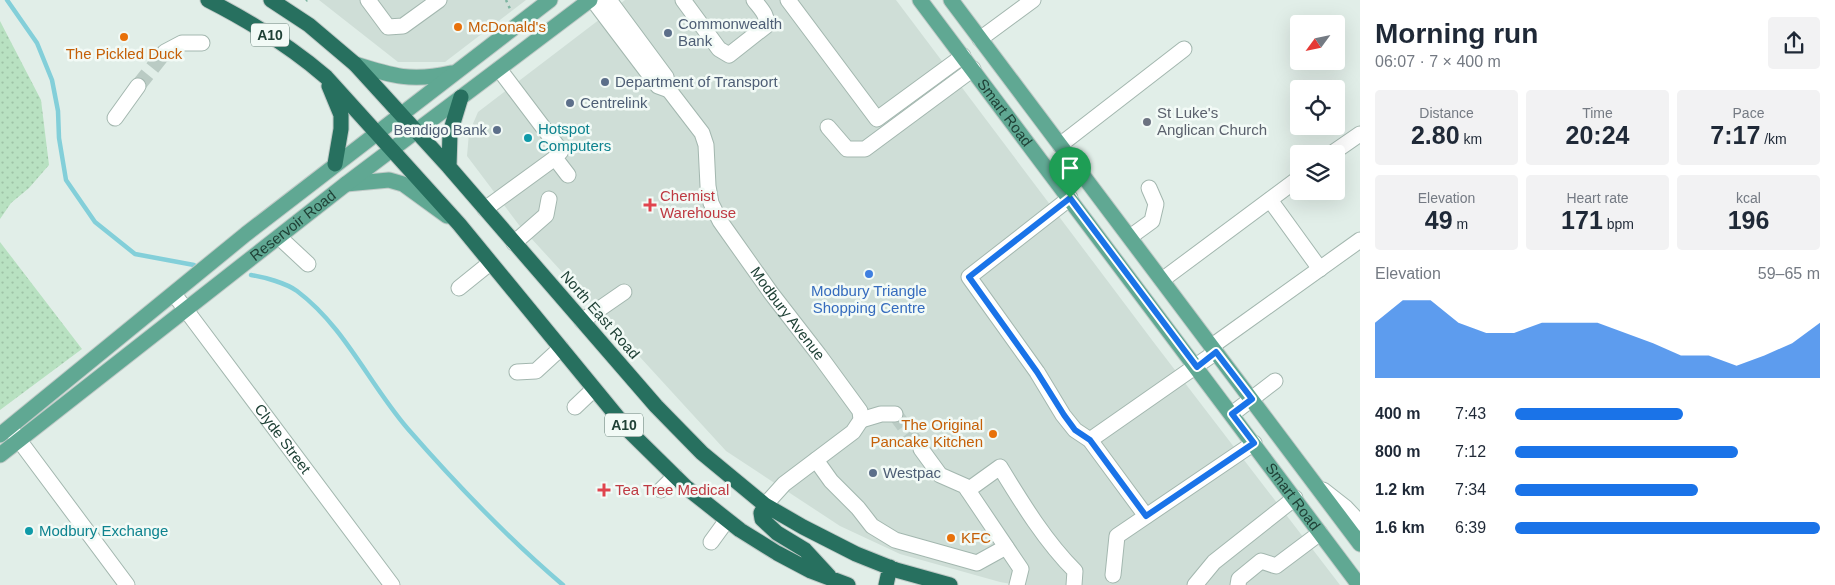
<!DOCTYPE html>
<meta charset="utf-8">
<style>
body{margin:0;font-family:Helvetica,sans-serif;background:#f2f2f3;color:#1f2937;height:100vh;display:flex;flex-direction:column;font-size:19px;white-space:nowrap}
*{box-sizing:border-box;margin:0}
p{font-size:16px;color:#747a83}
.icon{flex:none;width:28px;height:28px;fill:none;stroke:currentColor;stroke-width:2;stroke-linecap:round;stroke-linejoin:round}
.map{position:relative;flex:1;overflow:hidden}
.details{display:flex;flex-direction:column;background:#fff;width:475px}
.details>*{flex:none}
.needle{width:32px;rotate:237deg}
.controls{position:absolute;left:1290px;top:15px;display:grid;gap:10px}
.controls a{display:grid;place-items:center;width:55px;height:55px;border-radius:5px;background:#fff;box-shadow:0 5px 20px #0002;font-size:25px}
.pin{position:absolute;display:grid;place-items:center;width:42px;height:42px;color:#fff;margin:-51px -21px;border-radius:50% 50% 50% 0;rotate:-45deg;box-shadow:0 0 5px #0007}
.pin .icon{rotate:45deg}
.round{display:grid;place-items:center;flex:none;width:52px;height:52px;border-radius:5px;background:#f2f2f3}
.overview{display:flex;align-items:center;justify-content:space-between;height:85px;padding:0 15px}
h1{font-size:28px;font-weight:800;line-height:38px}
.figures{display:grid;grid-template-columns:repeat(3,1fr);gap:8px;height:85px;padding:5px 15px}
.figures div{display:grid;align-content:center;border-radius:5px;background:#f2f2f3;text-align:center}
.figures b{font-size:25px;font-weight:800}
.figures small{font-size:14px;font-weight:400}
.figures p{font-size:14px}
.chart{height:140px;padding:10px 15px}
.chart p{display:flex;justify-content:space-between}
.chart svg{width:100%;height:90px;margin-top:5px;fill:#1a73e8;opacity:.7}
ul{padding:0 15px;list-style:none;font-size:16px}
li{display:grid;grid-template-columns:80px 60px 1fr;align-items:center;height:38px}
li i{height:12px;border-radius:6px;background:#1a73e8}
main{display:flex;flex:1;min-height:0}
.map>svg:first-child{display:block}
</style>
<main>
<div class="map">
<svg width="1360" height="585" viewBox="0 0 1360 585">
<defs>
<pattern id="grass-dots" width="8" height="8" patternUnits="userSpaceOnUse" patternTransform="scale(1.25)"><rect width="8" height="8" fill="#b8e1c1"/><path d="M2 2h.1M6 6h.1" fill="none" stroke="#9ec2a6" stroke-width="1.8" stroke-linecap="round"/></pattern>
</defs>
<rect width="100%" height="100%" fill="#e1eee8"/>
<!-- built -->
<path fill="#cfded7" d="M319,0H526L445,62H398Z
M625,0H896L1155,344L1340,585H1017L1000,582L900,554L840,526L726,451L519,225L467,156L469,133L478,112Z"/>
<!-- grass -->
<path fill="url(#grass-dots)" d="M0,21L41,100L49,165L29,188L11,203L0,219Z
M0,242L82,349L0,410Z"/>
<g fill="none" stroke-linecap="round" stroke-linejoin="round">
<!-- stream -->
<path stroke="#83cfd9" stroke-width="4.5" d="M7,0L37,43L52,80L58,111L59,138L66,180L95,222L135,254L194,265
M251,275C264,277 286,283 297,291C345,327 369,384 408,429C456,484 508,538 563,585"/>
<!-- minor-tunnel -->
<path stroke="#bacbc4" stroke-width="15" stroke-dasharray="15 8" stroke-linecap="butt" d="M138,86L165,52
M895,414L921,449"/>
<!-- minor casing -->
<g stroke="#a3b7af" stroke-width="17">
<g id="minor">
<path d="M368,0L388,27L403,26L439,0"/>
<path d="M593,0L658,86L669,90"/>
<path id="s1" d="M609,0L666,77L669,90L702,133L706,145L708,186L711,203L720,221L771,293L819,355L860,411L861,420L853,432L784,484L765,505"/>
<path d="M683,0L719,49L729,55L766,26C769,16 760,8 754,0"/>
<path d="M788,0L877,119L963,56"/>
<path d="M980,39L1033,0"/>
<path d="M165,52L182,43H202"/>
<path d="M499,69L561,151L555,158L568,175"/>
<path d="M115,118L138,86"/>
<path d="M828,127L847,149H865L973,69"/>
<path d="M1060,145L1184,49"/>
<path d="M1331,154L1360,134"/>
<path d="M1070,198L969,277L1037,372L1063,415L1075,430L1090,440L1146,516"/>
<path d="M1270,200L1320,269"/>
<path d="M485,209L555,158"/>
<path d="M279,237L308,264"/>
<path d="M1130,237L1152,221L1156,204L1149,188"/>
<path d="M514,243L546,215L549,199"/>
<path d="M1162,280L1299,178"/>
<path d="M459,288L490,263"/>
<path id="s2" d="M174,294L392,585"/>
<path d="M582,321L624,292"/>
<path d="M1212,346L1360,240"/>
<path d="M517,372L536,371L561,348"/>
<path d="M575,407L594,389"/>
<path d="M1232,414L1275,381"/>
<path d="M861,420L881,414H895"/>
<path d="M10,428L127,585"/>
<path d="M1090,440L1216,352"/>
<path d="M921,449L940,475L965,486L1021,569L1017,585"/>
<path d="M816,460L831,481L858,508L872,526L895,540L977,563L1006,547"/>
<path d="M661,490L675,476"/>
<path d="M968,490L1000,467C1022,503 1045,541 1075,571L1074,585"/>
<path d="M1323,490L1346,508L1360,523"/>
<path d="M711,542L727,520"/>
<path d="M1113,575L1117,536L1254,443"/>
<path d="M1195,585L1214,562L1295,498"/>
<path d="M1238,585L1239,579L1261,561L1276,566L1320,533"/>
</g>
</g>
<!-- major casing -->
<g stroke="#c0cac7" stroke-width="17">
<g id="major">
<path id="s3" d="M920,0L1359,585"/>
<path d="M951,0L1360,544"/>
<path d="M355,64C392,76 412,82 451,73"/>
<path d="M346,184L389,180L403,184L447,216"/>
<path d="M0,435L246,234L550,0"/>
<path id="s4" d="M0,455L346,184L590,0"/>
</g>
</g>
<!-- highway casing -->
<g stroke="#c0cac7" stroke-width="17">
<path id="highway" d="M208,0C251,22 290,46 326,77L459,224L629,431L687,488L740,530L777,553L811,571L848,585
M271,0L309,25L355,64L449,167L656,406L702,453L765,505L803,527L856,554L896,570L950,585
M329,86L341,115V129L335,164
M449,167L450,133L461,97
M765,505L761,513L762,519L777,533L805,550L829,576
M886,585L890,567"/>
</g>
<!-- path -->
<path stroke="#7eb5a2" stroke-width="2.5" stroke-dasharray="2.5 4" stroke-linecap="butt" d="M506,0L511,11
M306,1L307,0"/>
<!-- minor -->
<use href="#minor" stroke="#fff" stroke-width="15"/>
<!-- major -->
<use href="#major" stroke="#60a893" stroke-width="15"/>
<!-- highway -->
<use href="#highway" stroke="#27705f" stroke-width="15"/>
</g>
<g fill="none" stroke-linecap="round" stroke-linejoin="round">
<!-- route casing -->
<g stroke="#fff" stroke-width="10">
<path id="route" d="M1070,198L1197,367L1216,352L1252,399L1232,414L1254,443L1146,516L1090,440L1075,430L1064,415L1037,372L969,277Z"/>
</g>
<!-- route -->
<use href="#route" stroke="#1a73e8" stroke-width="6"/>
</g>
<!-- markers -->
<g fill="#e8710a" stroke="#f2faf6" stroke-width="2">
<circle cx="458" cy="27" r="5"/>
<circle cx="124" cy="37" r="5"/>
<circle cx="993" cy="434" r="5"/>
<circle cx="951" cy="538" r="5"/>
</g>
<g fill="#5c6f8a" stroke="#f2faf6" stroke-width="2">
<circle cx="668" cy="33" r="5"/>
<circle cx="605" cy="82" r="5"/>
<circle cx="570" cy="103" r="5"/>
<circle cx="497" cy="130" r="5"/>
<circle cx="873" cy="473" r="5"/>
</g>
<circle fill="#6b7280" stroke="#f2faf6" stroke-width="2" cx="1147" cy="122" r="5"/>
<g fill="#0f9aa8" stroke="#f2faf6" stroke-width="2">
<circle cx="528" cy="138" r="5"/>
<circle cx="29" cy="531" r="5"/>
</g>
<g fill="#e0444e" stroke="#f2faf6" stroke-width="2">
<path d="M647.5 197.5h5v5h5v5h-5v5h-5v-5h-5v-5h5z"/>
<path d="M601.5 482.5h5v5h5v5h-5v5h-5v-5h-5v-5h5z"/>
</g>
<circle fill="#3f7fe0" stroke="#f2faf6" stroke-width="2" cx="869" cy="274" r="5"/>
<g text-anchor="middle" stroke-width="5" stroke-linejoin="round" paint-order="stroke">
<!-- shield labels -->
<g fill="#f2faf6" stroke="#5e7870" stroke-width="1">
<rect x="251" y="23.5" width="38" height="23" rx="4"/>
<rect x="605" y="413.5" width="38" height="23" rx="4"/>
</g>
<g font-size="14" font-weight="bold" fill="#1f4136">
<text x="270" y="40">A10</text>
<text x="624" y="430">A10</text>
</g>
<!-- service labels -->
<g font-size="15" fill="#4e5e75" stroke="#f2faf6" text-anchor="start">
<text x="678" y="29">Commonwealth<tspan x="678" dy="17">Bank</tspan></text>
<text x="615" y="87">Department of Transport</text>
<text x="580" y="108">Centrelink</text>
<text x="487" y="135" text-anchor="end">Bendigo Bank</text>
<text x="883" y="478">Westpac</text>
</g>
<!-- food labels -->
<g font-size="15" fill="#c56008" stroke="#f2faf6" text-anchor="start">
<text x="468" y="32">McDonald's</text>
<text x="124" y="59" text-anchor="middle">The Pickled Duck</text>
<text x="983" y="430" text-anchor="end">The Original<tspan x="983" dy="17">Pancake Kitchen</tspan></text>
<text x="961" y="543">KFC</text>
</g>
<!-- street labels -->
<g font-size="15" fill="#1f4136" stroke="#f2faf6">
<text dy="5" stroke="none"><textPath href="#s3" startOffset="141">Smart Road</textPath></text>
<text dy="5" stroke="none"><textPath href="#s4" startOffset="372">Reservoir Road</textPath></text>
<text dy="5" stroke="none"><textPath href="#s1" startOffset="369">Modbury Avenue</textPath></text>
<text transform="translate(600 315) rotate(49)" y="5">North East Road</text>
<text dy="5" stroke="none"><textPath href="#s2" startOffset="181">Clyde Street</textPath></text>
<text dy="5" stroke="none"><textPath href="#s3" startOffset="621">Smart Road</textPath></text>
</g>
<!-- worship labels -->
<g font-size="15" fill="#5b616d" stroke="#f2faf6" text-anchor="start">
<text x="1157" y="118">St Luke's<tspan x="1157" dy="17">Anglican Church</tspan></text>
</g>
<!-- culture labels -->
<g font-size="15" fill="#0d838f" stroke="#f2faf6" text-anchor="start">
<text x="538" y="134">Hotspot<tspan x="538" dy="17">Computers</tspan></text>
<text x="39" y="536">Modbury Exchange</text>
</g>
<!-- health labels -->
<g font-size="15" fill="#be3a42" stroke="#f2faf6" text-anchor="start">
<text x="660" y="201">Chemist<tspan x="660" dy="17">Warehouse</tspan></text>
<text x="615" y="495">Tea Tree Medical</text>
</g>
<!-- shop labels -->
<g font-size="15" fill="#366cbe" stroke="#f2faf6">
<text x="869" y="296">Modbury Triangle<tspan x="869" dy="17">Shopping Centre</tspan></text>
</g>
</g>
</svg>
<div class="controls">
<a><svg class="needle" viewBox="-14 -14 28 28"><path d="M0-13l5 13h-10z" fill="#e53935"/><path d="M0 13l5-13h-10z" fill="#747a83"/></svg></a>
<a><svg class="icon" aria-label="locate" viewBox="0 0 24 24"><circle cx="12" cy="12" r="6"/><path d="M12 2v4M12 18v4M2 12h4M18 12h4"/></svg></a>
<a><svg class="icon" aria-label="layers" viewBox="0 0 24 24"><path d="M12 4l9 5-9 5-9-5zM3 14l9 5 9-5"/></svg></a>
</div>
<div class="pin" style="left:1070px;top:198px;background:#1e9e55"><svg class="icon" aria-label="arrive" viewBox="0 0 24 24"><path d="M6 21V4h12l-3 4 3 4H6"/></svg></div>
</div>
<section class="details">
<div class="overview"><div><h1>Morning run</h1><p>06:07 · 7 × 400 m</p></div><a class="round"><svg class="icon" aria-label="share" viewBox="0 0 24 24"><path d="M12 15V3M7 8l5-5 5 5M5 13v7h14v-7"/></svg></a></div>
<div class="figures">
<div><p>Distance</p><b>2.80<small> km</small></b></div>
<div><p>Time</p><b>20:24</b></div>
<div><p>Pace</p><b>7:17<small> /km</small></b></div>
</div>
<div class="figures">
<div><p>Elevation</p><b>49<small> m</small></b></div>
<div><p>Heart rate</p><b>171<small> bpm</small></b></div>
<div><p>kcal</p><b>196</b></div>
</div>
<div class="chart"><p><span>Elevation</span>59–65 m</p>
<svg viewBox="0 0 160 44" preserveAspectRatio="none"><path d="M0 44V17L10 6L20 6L30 17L40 22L50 22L60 17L70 17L80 17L90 22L100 27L110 33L120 33L130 38L140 33L150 27L160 17V44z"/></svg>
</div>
<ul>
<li><b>400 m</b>7:43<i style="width:55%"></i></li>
<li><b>800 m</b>7:12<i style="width:73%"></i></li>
<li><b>1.2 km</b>7:34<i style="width:60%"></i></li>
<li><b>1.6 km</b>6:39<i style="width:100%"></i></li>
</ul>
</section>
</main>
